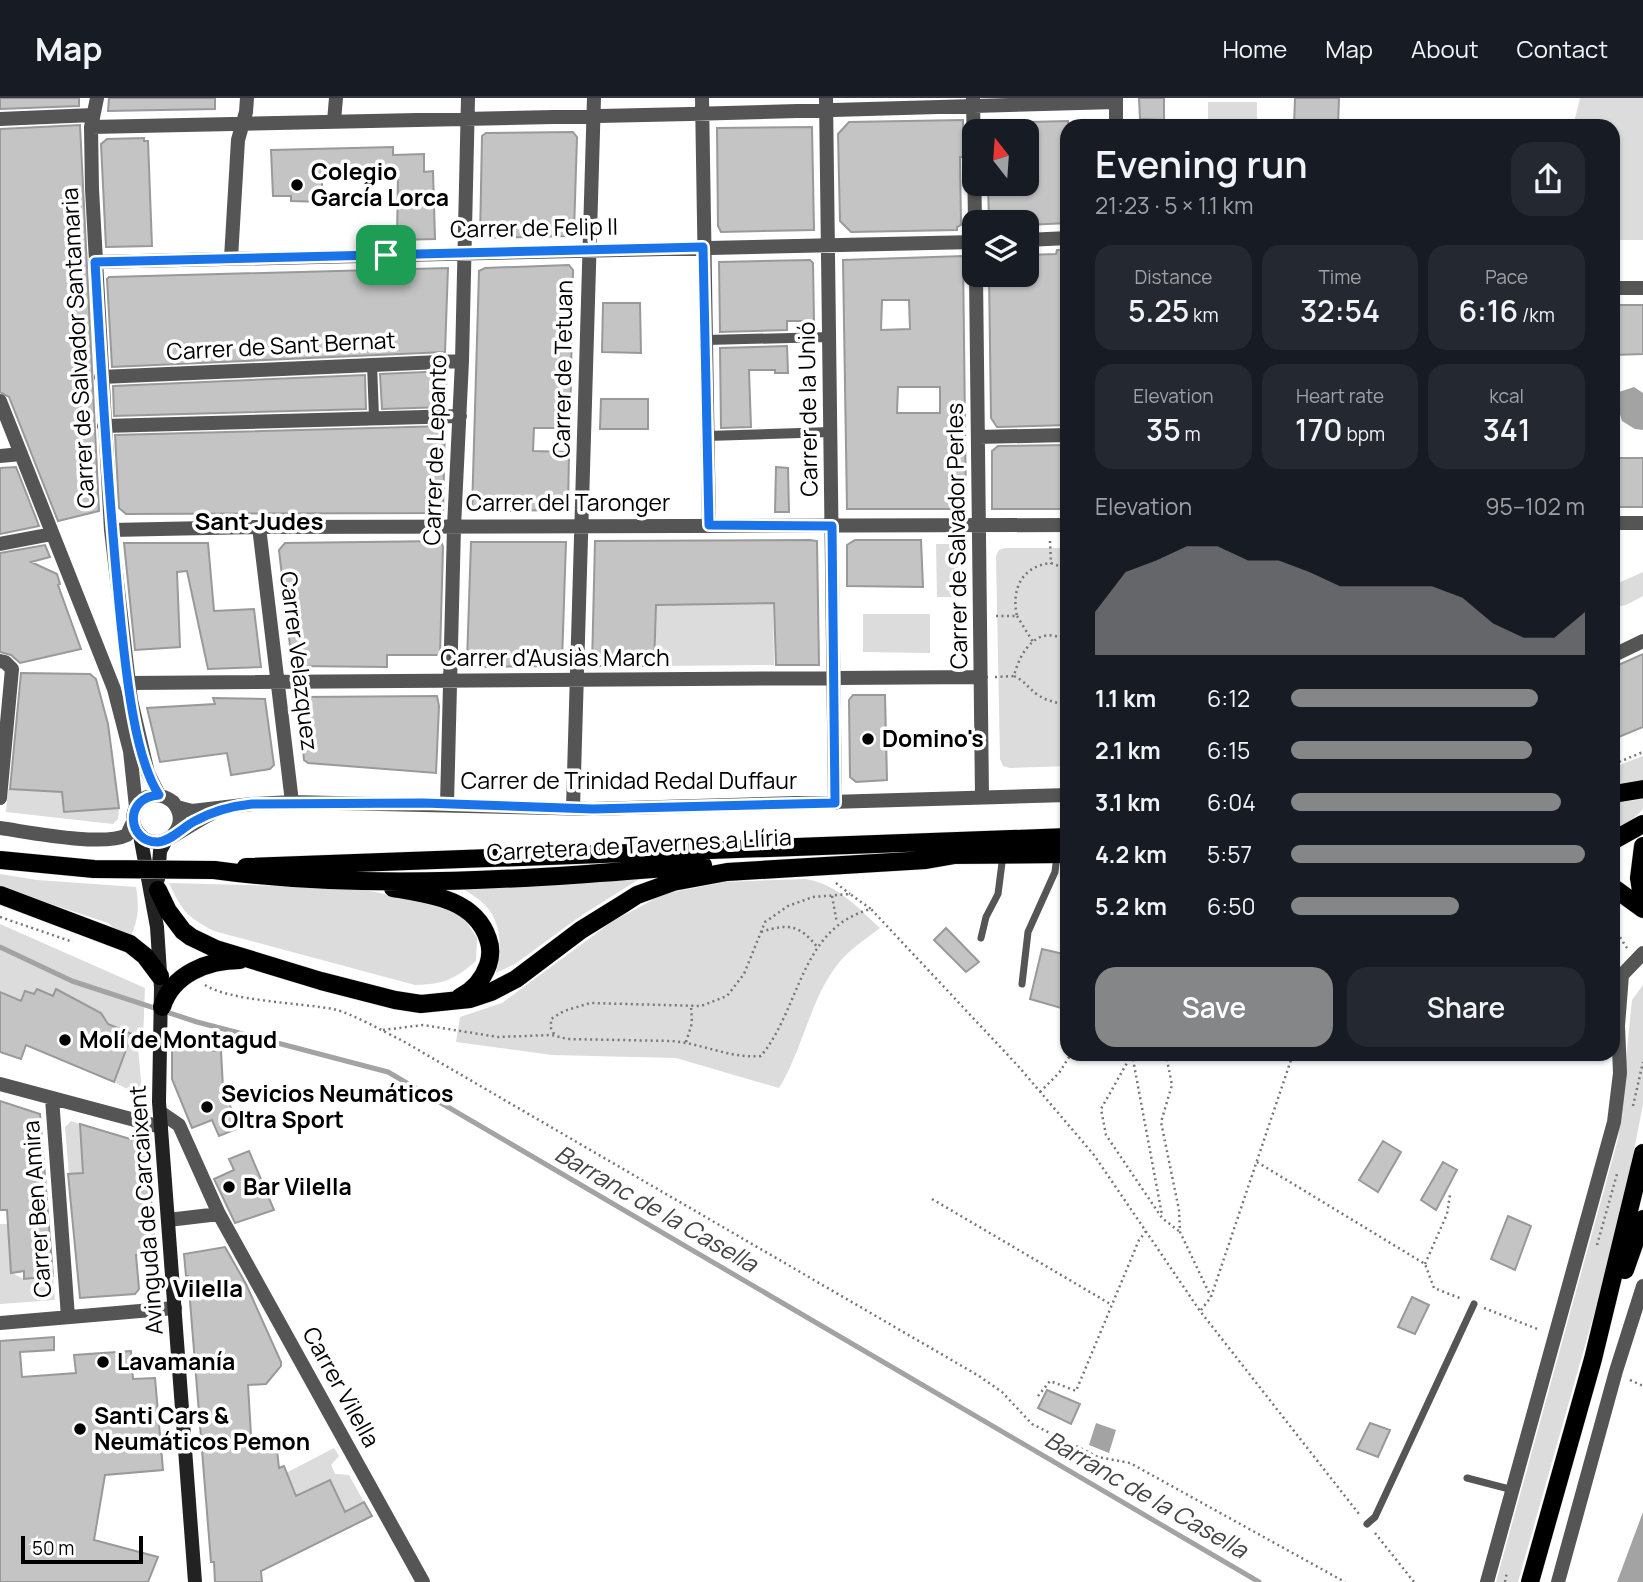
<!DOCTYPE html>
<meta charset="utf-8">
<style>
body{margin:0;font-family:Manrope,sans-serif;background:#242831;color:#f1f3f6;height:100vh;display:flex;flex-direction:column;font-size:26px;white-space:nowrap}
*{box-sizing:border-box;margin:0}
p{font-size:23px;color:#9ea1a6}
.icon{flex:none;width:38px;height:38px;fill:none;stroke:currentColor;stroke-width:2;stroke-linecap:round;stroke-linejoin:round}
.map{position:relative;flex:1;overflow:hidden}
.sheet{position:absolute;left:1060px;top:21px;width:560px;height:942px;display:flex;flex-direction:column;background:#171b24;border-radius:21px;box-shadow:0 2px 5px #0004}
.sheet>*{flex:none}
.needle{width:46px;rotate:343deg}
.fabs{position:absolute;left:962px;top:21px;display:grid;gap:14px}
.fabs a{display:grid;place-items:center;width:77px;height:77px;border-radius:14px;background:#171b24;box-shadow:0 2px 5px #0004;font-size:35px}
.scale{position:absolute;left:21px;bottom:18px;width:122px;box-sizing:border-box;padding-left:7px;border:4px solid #000;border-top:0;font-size:19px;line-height:24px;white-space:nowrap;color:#000;-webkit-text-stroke:5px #fff;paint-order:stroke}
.pin{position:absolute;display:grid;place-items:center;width:60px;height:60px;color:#fff;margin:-30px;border-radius:14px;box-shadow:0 4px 10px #0006}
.round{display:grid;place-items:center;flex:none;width:74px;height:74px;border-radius:21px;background:#242831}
.headline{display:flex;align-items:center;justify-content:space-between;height:119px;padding:0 35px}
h1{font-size:38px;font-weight:600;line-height:52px}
.figures{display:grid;grid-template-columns:repeat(3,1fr);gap:10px;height:119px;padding:7px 35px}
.figures div{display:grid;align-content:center;border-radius:18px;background:#242831;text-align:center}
.figures b{font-size:30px;font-weight:600}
.figures small{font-size:19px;font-weight:400}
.figures p{font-size:19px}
.chart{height:196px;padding:14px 35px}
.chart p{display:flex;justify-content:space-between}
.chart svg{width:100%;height:126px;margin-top:7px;fill:#858687;opacity:.7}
.primary-button{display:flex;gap:14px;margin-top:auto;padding:14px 35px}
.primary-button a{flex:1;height:80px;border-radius:21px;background:#858687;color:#fff;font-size:28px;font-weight:600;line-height:80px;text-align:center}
.primary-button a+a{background:#242831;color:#f1f3f6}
ul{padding:0 35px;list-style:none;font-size:23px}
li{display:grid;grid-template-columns:112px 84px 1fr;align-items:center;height:52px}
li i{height:18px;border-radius:9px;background:#858687}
header{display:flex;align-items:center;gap:42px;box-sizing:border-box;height:98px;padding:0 35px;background:#171b24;border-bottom:2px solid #363941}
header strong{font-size:33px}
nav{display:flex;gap:38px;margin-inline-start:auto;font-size:24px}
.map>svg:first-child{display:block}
</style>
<header>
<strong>Map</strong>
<nav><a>Home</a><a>Map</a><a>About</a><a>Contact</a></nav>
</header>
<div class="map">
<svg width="1643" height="1484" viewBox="0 0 1643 1484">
<rect width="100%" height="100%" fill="#fff"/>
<!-- green -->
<path fill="#dcdcdc" d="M1580,0H1643V142H1614V28H1573Z
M1208,4H1257V28H1208Z
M936,446H961L962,499H937Z
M1005,450H1067V668L1010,670L1003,668L1000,661L996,458L999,452Z
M1643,474V498L1626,507L1614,509V487Z
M773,505L774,567L654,568L656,507Z
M863,516H930V555L863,554Z
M1643,658V683L1614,688V669Z
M8,691L62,694L64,714L119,710L118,721L113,726L6,714Z
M1643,701V711L1634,720L1614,733V705Z
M0,776L37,782L136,789C139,808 139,820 131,838L115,831L108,825L0,789Z
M644,778L579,819L515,866L496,875C501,852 503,826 485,807C477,799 466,793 457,787Z
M805,781C836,785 858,810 880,830C868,839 855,848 845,858C812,891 804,950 779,990L676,960L552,957L456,944L460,919L502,905L613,823L664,796L725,784Z
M169,785L354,790L436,806L464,820L477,840L476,863C453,882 445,886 415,887L214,833C187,819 182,813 169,785Z
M0,826L145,890L143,940L137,939L142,993L129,992L114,984L132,937L108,926L101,914L57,891L53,898L37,891L34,896L25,893L21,903L0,894Z
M1643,887V1006L1620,1124L1518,1484H1496L1618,1041L1632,902Z
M71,1023L80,1026L83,1075L69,1076L65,1029Z
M0,1126H8L12,1175L24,1181L53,1178L55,1202L0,1206Z
M334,1350L339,1358L331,1367L335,1376L349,1377L364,1404L344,1414L330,1382L296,1398L286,1375Z"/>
<!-- water -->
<path fill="#a3a3a3" d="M1634,289L1643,295V332L1635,331L1622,323L1617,307L1619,294Z
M1096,1325L1116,1332L1109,1355L1089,1347Z
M1643,1414V1484H1617Z"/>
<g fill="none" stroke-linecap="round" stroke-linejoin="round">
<!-- stream -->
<path stroke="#a3a3a3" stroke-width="5" d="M0,849L72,883L197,924L388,974L1259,1484"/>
</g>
<!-- building -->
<path fill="#c4c4c4" stroke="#999" stroke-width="2" fill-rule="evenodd" d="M0,0H79V8L0,11Z
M109,0H215V11L108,13Z
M1139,0H1164V22L1140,21Z
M1295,0H1339L1338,28H1294Z
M963,22V59H960L961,127L957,129V132L851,134L840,123L838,36L849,24Z
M1068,23V125L1027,127V124H989L988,86H1027V24Z
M80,27L99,413L58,423L9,299L0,294V31Z
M812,29L814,132L721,134L718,128L717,30Z
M573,34L577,39L574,134L571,138L480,140L482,38L486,35Z
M144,40V43H148L152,148L106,149L101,46L107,41Z
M393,49V57L424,56V74L433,73L435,141L397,142L398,76L322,77V104L291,103V98H273L271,52Z
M1057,152H1068V327L997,329L991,320L989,177H1027V157L1056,156Z
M963,158L966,411H847L843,162ZM882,202H909L910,231L881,232ZM898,289H940V315H897Z
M810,162L813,165L814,223H787V232L720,234L719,164Z
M569,167L573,172L570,330H534L533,353L569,354L568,412L472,413L479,173L485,170Z
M448,170L445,254L112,269L107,181L109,179Z
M603,205H640L641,255L602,254Z
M1614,207H1643V256L1614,257Z
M787,248L788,275H775V272H749L751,329L721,330L720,250Z
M447,273L445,309L382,311L380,276Z
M365,277L366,311L114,318L113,288Z
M601,301H648V331H600Z
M445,328L443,415L126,416L119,410L115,337Z
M1068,347V411H992V353L998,348Z
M1614,360H1643V409H1614Z
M16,369L39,428L0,436V370Z
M776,369L788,370L789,414H775Z
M810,442L817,443L819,567H776L774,505L656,507L654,568H592L595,443Z
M855,442H921L923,489L847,488V447Z
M441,443L443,449L440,557H387V569L295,568L292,565L279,452L285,445Z
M471,444H566L562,563L556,568L470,569L467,563Z
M124,445H208L214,513L254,511L261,569L208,571L187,473L177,474L180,549L135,552Z
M45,447L50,459L31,464L57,476L60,486L58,487L81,551L20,565L11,557L0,554V455Z
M1643,556V629L1614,641V569Z
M21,575L90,576L96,581L108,626L119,710L64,714L62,694L10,691Z
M853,597H885L887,682L856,684L850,679L849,602Z
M437,598L439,608L436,675L308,665L304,662L298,602L302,599Z
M213,600L265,601L274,667L270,671L231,677L227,655L160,664L147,610L215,606Z
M946,830L979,864L966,874L934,842Z
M1042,851L1068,857V912L1030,901Z
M37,891L53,898L56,891L101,915L108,926L132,936L114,984L26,947L21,961L0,954V894L21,903L25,893L34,896Z
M172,950L221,953L223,990L239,1030L219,1038L212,1022L192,1030L172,981Z
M0,1003L40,1016L53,1178L24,1181V1173L11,1175L7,1112H0Z
M80,1026L147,1046L155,1155L136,1157L139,1191L135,1196L80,1200L68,1076L83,1075Z
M1383,1043L1401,1054L1378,1094L1359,1082Z
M249,1053L274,1112L235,1125L214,1081L234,1072L229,1061Z
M1443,1064L1457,1072L1436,1112L1421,1102Z
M1508,1118L1531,1128L1515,1172L1491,1161Z
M225,1149L246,1186L281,1264V1268L266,1286L248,1287L252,1354L277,1352L279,1370L284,1368L296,1398L330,1382L345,1414L364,1404L372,1418L261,1473L262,1484H215L214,1464H211L188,1178H186L184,1156Z
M1412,1199L1429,1207L1415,1236L1398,1229Z
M54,1239V1252L20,1254L22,1279L76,1275L74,1257L131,1253L133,1281L155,1280L163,1372L105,1377L94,1442L158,1459L148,1484H0V1243Z
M1047,1292L1080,1306L1071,1326L1038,1310Z
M1370,1325L1390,1332L1378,1359L1357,1351Z"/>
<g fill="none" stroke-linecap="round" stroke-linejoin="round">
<!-- primary casing -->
<g stroke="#dbdbdb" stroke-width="19">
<path id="primary" d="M1614,696L1643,691
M1614,742L1643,726
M1643,748L1639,780L1643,805
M944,757L1068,756
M246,769L1068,739
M214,772C374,794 542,780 703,767
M393,790C429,796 475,801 488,841C491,849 491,858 488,867C483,881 474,892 460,899
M1614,790L1643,811
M158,792L168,813L183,833L191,839L216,851L321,883L395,902L421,906L470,901L491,894L516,881L581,832L623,806L637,797L673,784L727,774L926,762L955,757
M0,797L130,846L145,858L160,878
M162,909C172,876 208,862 240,862
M1625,1172L1643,1121
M1530,1484L1593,1261L1643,1055"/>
</g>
<!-- path -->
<path stroke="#777" stroke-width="2.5" stroke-dasharray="2 3.5" stroke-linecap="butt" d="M1050,443L1051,465L1064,470C1070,480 1062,492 1068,503
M996,518H1017C1011,491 1022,468 1051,465
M1017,518L1033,544
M1014,578C1026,584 1028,590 1038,597C1047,603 1057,605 1068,607
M995,579L1014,578C1020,553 1039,524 1068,544
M1614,666L1643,654
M836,785L850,796
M832,798L837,825
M0,819L73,844
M1614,830L1627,850
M761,834C789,825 800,827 818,850
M205,887C229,903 301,905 333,911C354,916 382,933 403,943L979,1278L1002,1294L1032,1326L1098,1359L1130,1365L1345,1484
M383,932L423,927L498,939L552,937L567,941L671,943C701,945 731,961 761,958C801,909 800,830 871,811L1019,969L1094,1057L1200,1213L1359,1416
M554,936L551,930V921L564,913L590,905L701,908L727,898L744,876L765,824L788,808L813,799L850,796L871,811
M686,944L692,925L691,908
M1132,956L1101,1011L1106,1037L1162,1120L1180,1134
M1132,956L1162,1117
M1157,956L1167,962L1172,987L1161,1024L1179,1112L1180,1134L1211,1199
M1040,994L1059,975L1071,956
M1633,1008L1643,964
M1257,1064L1425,1166L1434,1190L1462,1201
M932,1101L1112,1207
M1597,1147L1617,1076
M1425,1166L1447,1116L1450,1097
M1484,1210L1540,1232
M1201,1212L1211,1199L1293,956
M1630,1282L1643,1288
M1038,1298L1050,1283L1076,1293L1139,1142L1147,1132
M1375,1435L1414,1484
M1505,1484L1507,1474"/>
<!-- service -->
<path stroke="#555" stroke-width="7" d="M981,840L986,819L998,796L1003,757
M1022,886L1028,834L1055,774L1057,757
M1535,956H1539
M1467,1380L1513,1392
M1367,1426L1375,1419L1474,1206"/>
<!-- pedestrian -->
<path stroke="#555" stroke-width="10" d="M706,242L830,239
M372,266L374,319
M707,338L831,334"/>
<!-- minor -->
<path stroke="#555" stroke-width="14" d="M97,0L91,29L92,91L111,432L131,602L148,675L159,697
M702,0L709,427
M826,0L835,705
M1116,0V28
M973,1L975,124
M0,21L93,17
M334,23L336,0
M91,29L690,16L1116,4
M1027,142L1068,140
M231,160L238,42L246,14L247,0
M95,164L975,144
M976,177L982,699
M1614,190H1643
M101,279L462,263
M0,303L114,591L130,653L136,709
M104,328L460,318
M978,339L1068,337
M0,358L21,356
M1614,425H1643
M259,429L292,704
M111,432L259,429L1068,427
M0,446L52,436
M1614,557L1643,543
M0,563L5,564L12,571L0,700
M129,585L981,579
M447,706L454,429L462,263L468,0
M177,709L192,713L252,706L292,704L592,711L1068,697
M573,710L594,0
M0,730C29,734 102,749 127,737L133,724
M173,737C182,727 182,715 173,704C163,696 149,694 139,705C125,721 138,745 158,744C170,743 197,722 211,716
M0,986L161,1029
M52,1000L68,1219
M160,1014L179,1027L219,1116L423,1484
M168,1122L219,1116
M0,1225L175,1210
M1487,1484L1614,1024L1620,975L1618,928L1622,877L1643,855
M1558,1484L1616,1273L1643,1188"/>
<!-- secondary -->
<path stroke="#222" stroke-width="14" d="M140,737L157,829L161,890L159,1004L195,1484
M158,781L160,753L166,742"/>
<!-- primary -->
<use href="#primary" stroke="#000" stroke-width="18"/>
<!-- primary-bridge casing -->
<g stroke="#dbdbdb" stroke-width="19" stroke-linecap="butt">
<path id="primary-bridge" d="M0,762L94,771L214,772"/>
</g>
<!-- primary-bridge -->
<use href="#primary-bridge" stroke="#000" stroke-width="18"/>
</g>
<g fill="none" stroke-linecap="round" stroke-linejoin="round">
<!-- route casing -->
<g stroke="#fff" stroke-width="14">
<path id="route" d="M703,149L709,427L832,428L835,705L593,711L423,705L252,706C232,708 213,713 195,723C183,729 171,743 158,744C127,745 123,699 159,697C134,659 126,572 121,526C109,406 102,285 95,164Z"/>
</g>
<!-- route -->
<use href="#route" stroke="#1a73e8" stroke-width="9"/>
</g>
<!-- markers -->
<g fill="#000" stroke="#fff" stroke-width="2.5">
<circle cx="297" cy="87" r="7"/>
<circle cx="868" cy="641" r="7"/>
<circle cx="65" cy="942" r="7"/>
<circle cx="207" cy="1009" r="7"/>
<circle cx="229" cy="1089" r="7"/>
<circle cx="103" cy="1264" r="7"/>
<circle cx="80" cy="1331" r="7"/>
</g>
<g text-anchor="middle" stroke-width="7" stroke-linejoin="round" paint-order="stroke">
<!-- poi labels -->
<g font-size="23" font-weight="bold" fill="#000" stroke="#fff" text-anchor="start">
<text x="311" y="82">Colegio<tspan x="311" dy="26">García Lorca</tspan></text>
<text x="882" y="649">Domino's</text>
<text x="79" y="950">Molí de Montagud</text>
<text x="221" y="1004">Sevicios Neumáticos<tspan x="221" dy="26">Oltra Sport</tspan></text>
<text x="243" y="1097">Bar Vilella</text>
<text x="117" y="1272">Lavamanía</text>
<text x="94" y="1326">Santi Cars &amp;<tspan x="94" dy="26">Neumáticos Pemon</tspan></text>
</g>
<!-- street labels -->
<g font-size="23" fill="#000" stroke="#fff">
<text transform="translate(534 130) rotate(-1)" y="8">Carrer de Felip II</text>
<text transform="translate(281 248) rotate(-3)" y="8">Carrer de Sant Bernat</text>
<text transform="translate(78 250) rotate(-93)" y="8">Carrer de Salvador Santamaria</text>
<text transform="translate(563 271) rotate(-89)" y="8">Carrer de Tetuan</text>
<text transform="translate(808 311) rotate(-91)" y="8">Carrer de la Unió</text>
<text transform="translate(435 352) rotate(-88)" y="8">Carrer de Lepanto</text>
<text x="568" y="413">Carrer del Taronger</text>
<text transform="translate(957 438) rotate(-91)" y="8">Carrer de Salvador Perles</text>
<text x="555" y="568">Carrer d'Ausiàs March</text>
<text transform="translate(299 563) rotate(83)" y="8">Carrer Velazquez</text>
<text x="629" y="691">Carrer de Trinidad Redal Duffaur</text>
<text transform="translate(639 747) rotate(-3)" y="8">Carretera de Tavernes a Llíria</text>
<text transform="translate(37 1111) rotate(-94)" y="8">Carrer Ben Amira</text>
<text transform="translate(146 1112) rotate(-94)" y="8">Avinguda de Carcaixent</text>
<text transform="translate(341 1289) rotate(61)" y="8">Carrer Vilella</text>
</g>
<!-- neighbourhood labels -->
<g font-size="24" font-weight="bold" fill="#000" stroke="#fff">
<text x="259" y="432">Sant Judes</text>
<text x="208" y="1199">Vilella</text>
</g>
<!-- water labels -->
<g font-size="24" font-style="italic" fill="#444" stroke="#fff">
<text transform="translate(656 1111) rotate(30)" y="8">Barranc de la Casella</text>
<text transform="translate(1146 1397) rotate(30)" y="8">Barranc de la Casella</text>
</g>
</g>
</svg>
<div class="fabs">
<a><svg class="needle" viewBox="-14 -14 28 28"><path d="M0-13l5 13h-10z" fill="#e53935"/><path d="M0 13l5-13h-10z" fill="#9ea1a6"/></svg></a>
<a><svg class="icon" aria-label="layers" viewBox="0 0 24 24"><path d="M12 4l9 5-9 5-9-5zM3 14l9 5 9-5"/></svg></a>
</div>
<div class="scale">50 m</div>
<div class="pin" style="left:386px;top:157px;background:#1e9e55"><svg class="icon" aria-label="arrive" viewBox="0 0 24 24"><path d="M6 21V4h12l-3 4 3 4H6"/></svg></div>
<section class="sheet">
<div class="headline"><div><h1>Evening run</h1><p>21:23 · 5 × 1.1 km</p></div><a class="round"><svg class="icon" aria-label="share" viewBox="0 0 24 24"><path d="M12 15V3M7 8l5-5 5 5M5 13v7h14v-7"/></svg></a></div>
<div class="figures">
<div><p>Distance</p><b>5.25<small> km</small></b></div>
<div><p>Time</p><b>32:54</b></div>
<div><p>Pace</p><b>6:16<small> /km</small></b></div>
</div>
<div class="figures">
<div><p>Elevation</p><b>35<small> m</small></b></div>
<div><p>Heart rate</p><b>170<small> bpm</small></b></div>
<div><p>kcal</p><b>341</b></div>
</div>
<div class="chart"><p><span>Elevation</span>95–102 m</p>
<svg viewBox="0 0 160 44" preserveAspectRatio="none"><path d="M0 44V29L10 15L20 11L30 6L40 6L50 11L60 11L70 15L80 20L90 20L100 20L110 20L120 24L130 33L140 38L150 38L160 29V44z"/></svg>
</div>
<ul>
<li><b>1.1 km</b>6:12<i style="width:84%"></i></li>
<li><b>2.1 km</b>6:15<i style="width:82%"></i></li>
<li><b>3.1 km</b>6:04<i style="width:92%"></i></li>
<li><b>4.2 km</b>5:57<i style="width:100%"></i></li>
<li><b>5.2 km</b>6:50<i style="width:57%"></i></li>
</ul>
<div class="primary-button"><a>Save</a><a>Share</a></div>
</section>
</div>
